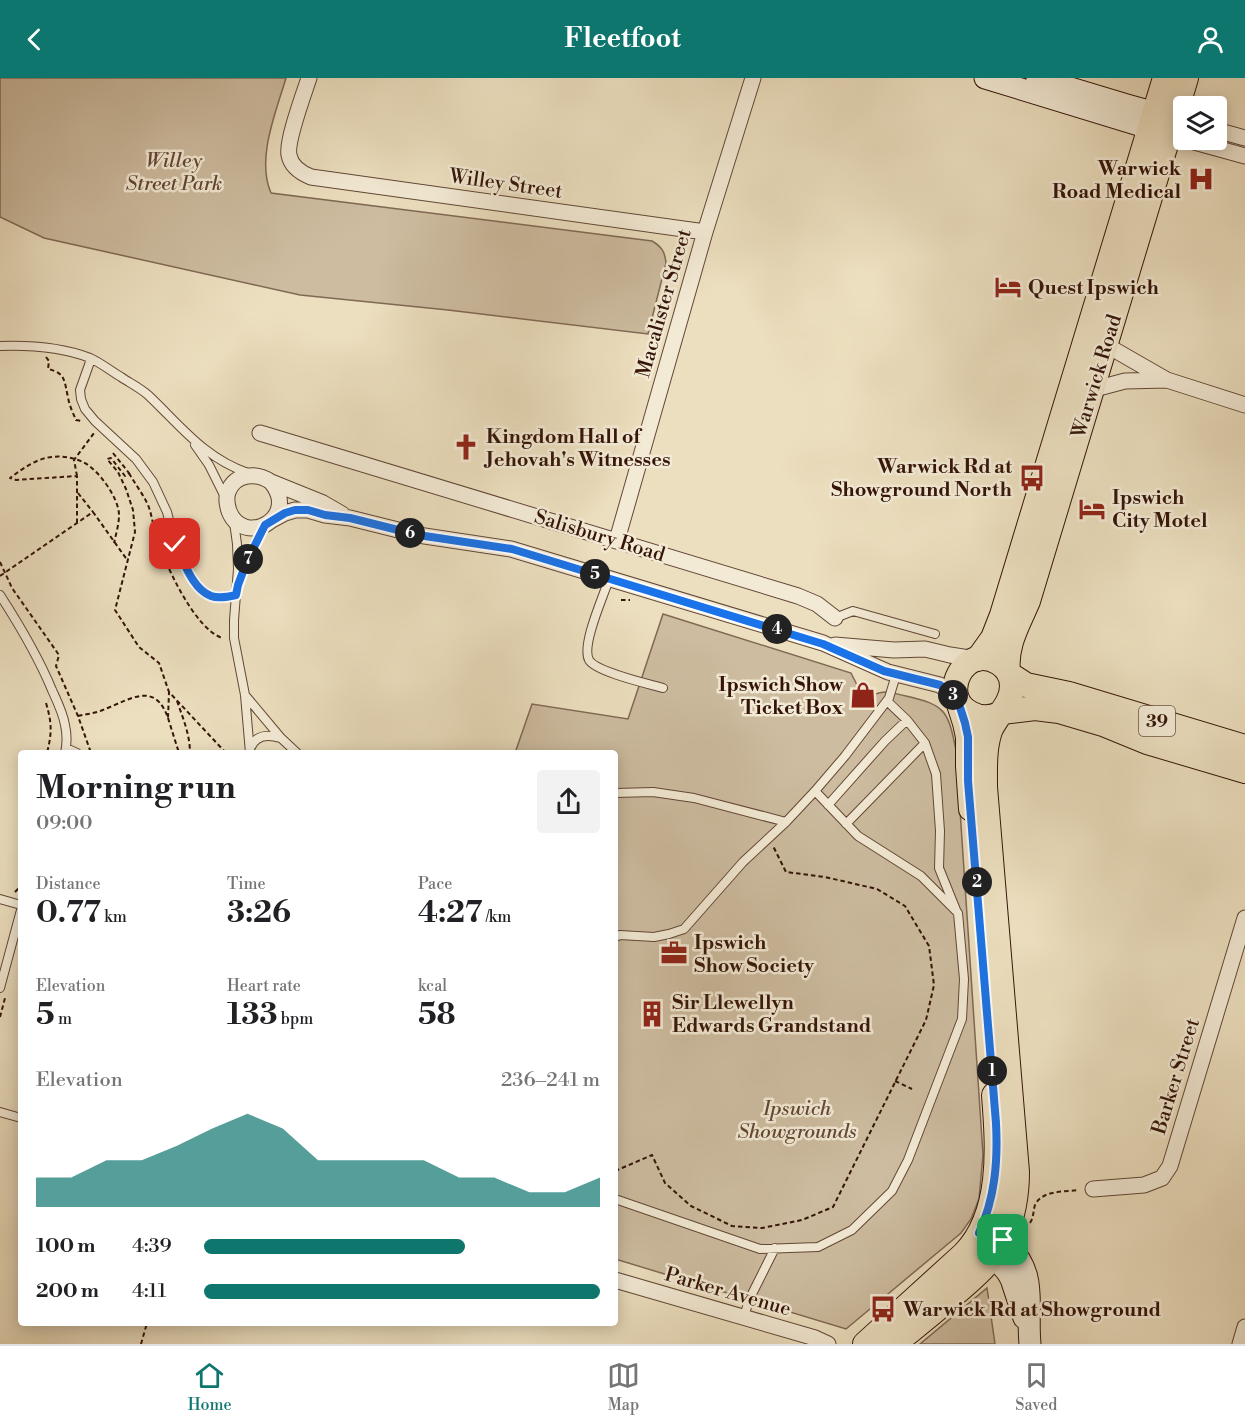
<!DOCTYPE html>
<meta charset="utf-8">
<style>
body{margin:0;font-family:"Libre Bodoni",serif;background:#f2f2f2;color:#202124;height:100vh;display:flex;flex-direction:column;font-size:22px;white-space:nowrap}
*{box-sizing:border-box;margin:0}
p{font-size:20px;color:#757577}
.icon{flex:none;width:33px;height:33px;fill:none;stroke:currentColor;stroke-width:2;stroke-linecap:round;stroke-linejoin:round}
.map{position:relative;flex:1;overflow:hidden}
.drawer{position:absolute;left:18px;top:672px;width:600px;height:576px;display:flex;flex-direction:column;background:#fff;border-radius:6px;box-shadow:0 3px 15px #0003}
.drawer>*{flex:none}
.controls{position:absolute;left:1173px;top:18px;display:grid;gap:12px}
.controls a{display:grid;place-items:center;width:54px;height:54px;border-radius:6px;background:#fff;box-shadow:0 3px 15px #0003;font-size:30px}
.pin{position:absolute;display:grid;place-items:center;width:51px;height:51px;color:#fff;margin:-26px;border-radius:12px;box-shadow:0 3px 9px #0006}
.km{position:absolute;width:30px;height:30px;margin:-15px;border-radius:50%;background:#222;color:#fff;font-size:16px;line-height:30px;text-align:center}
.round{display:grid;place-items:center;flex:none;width:63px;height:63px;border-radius:6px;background:#f2f2f2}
.head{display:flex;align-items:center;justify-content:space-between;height:102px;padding:0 18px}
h1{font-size:33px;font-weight:700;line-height:45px}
.stats{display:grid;grid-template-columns:repeat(3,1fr);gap:9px;height:102px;padding:6px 18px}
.stats div{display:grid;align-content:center}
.stats b{font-size:30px;font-weight:700}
.stats small{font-size:16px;font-weight:400}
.stats p{font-size:16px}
.chart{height:168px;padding:12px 18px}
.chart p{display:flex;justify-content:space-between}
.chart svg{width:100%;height:108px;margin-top:6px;fill:#0f766e;opacity:.7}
ul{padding:0 18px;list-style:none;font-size:20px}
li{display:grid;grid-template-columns:96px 72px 1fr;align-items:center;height:45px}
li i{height:15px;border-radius:8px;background:#0f766e}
header{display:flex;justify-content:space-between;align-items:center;height:78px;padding:0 18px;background:#0f766e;color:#fff;font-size:27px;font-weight:700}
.tab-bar{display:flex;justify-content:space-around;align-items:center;height:84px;border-top:2px solid #e0e0e0;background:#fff;font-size:16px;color:#757577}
.tab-bar a{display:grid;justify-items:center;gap:3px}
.tab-bar .on{color:#0f766e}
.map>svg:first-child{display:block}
</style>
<header><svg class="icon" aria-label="back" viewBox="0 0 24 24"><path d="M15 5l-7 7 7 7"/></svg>Fleetfoot<svg class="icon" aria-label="person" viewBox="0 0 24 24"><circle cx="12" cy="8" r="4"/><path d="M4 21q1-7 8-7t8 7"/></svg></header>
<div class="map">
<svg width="1245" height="1266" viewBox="0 0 1245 1266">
<rect width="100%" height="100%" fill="#ecdfbf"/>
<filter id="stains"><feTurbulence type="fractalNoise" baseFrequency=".00333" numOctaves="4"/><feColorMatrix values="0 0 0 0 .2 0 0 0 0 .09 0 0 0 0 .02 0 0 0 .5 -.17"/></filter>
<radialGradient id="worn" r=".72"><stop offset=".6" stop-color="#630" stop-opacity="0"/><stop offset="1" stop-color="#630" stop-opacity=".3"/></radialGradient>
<!-- green -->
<path fill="#cdbca0" stroke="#806854" stroke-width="1.5" d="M0,0H286C276,34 256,81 271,115L652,163C662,169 665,174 666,185L648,256L448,232L300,217L44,160L0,139Z
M663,536L851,595L857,607L855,611L873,617C887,611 891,615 906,618C945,627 948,632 956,672L983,1077L979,1121L971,1141L961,1155L846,1251L615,1181V675H515L532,626L628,641Z
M987,1210L995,1266H920Z"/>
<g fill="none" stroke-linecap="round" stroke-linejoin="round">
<!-- service casing -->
<g stroke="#624736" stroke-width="10">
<path id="service" d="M0,268C30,267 62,269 90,280C101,285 111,293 121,299C130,305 140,310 148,317C180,347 204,380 248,395
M91,281L80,312L81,321L85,331L95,343L136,381L153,404L167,434L175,466L193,501L202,513L210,518L218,520L236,517
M195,367L209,387L225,419
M234,444L237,466L238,491L234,542V560L245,617L250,675
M240,500L255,465L264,448
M609,501C604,517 581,567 589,582C596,594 649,606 663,610
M0,517C20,548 38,578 52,612C57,623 63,635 65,647C67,656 67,666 65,675
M835,540L853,533L935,556
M245,617L281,660L297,675
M887,623L907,642
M925,665L936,696L940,753L939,790L956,832
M66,670L77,675
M250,671C255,657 267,656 280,660
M615,715L653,714L694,720L786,744
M828,727L885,663L907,642L925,665L846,746
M0,821L21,827
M615,859L620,857L654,859L669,856L684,851L743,784L786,744L815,713L845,678L889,620L896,597
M0,910L21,832
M0,1034L21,1040
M615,1121L760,1171L818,1169L852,1152L892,1113L908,1082L962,941L964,901L958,835L921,798L858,758L815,713
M744,1239L749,1222L775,1170"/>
</g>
<!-- minor casing -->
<g stroke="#624736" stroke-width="17">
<path id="minor" d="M309,0C304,15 286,64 289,77C291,88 301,95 311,99L705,154
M1216,52L1245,60
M1187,62L1245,78
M1106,267L1167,302L1245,327
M1091,312L1125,303L1167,302
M260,355L798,518L817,526L835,540
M271,404C301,440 243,470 229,433C227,427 226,420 228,414C235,395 257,394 271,404L323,425L342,436
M272,442L285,435L295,432H308L325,437L350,440L418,457L511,471L823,565L888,594L940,607L957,620
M617,462L705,154L753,0
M835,567L894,572L925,571L950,577L976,581
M1093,1111L1144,1107L1162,1100L1170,1088L1245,840
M615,1202L815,1260L828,1266
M1240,1266L1245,1249"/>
</g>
<!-- secondary casing -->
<g stroke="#341408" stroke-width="23">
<path id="secondary" d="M985,0L1165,55
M1037,0L1127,27L1170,39
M1003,1162C1040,1195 1026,1224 1030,1266
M993,1178L1007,1194L1011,1201L1024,1240"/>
</g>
<!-- primary casing -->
<g stroke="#341408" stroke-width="26">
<path id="primary" d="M978,581L993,560L1002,537L1165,0
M1008,594C1005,567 1018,547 1028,523L1186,0
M1009,596L1026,607L1069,616L1245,669
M958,623L965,645L968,659V688L971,731
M1002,634L1035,630L1059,633L1103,646L1147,664L1245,693
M865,1266L964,1176C1003,1136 998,1069 994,1017
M894,1266C911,1252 928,1239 944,1225C966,1206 991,1188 1003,1161C1013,1140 1017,1117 1017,1094L985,709C985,690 984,671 990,653C996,638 1012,626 1012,608C1012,599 1007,590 999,585C965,563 937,618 970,635C979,640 991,641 1001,635"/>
</g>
<!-- path -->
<path stroke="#341408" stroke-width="2" stroke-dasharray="4.5 3" stroke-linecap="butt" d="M46,279L49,283L48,291C66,295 64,303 68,319C69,327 73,335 76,342L81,343
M113,375L129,395L125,398L111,380L107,381L118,394L126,411L133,432L135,454L115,532L139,569L159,585L169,614L226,675
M129,395C135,406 143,416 148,427C152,437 153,448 156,458C165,486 194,550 222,560
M77,398L74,382L94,355
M78,415L93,434
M77,445V398L16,402L10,400C21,392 33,383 46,380C58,377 72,379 83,384C98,391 119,420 119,437C119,446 116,456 114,465
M0,484L12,510L59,577L56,588L78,638L91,675
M0,498L93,434L128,483
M621,522H630
M177,623C183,640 190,657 190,675
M46,625C52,645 52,655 47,675
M78,638C87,636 97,635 105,631C131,621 155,603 168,640L169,614
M168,640L179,675
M15,814L19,810L21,801
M0,939L5,920
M895,1003L912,1011
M615,1093L652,1077L665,1105L691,1128L732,1148L762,1150L802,1142L833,1129L926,942L934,907L929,868L905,828L877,811L825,799L786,794L773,768
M1030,1145C1034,1139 1033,1133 1035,1127C1042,1112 1064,1114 1079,1112
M141,1266L147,1245"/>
<!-- service -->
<use href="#service" stroke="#f3ead5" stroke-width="8"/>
<!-- minor -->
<use href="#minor" stroke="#f3ead5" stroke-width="15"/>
<!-- secondary -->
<use href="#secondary" stroke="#f3ead5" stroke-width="21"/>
<!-- primary -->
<use href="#primary" stroke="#ecdfbf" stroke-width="24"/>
</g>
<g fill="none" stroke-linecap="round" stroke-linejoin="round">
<!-- route casing -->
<g stroke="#fff" stroke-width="12">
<path id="route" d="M175,466C184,483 192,511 211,518C219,521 228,519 236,517L238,507L247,483L265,447L285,435L295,432H308L325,437L350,440L418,457L512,471L823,566L884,593L940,607L957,620L965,645L968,659V703L996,1045C998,1084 995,1120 979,1155L1003,1162"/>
</g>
<!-- route -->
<use href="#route" stroke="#1a73e8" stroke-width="8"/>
</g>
<!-- icons -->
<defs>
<g id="hospital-bare" transform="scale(2.07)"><path d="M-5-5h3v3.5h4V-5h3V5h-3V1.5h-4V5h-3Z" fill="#8f2418" stroke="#f3ead5" stroke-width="2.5" paint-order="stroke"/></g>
<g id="hotel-bare" transform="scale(2.07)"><path d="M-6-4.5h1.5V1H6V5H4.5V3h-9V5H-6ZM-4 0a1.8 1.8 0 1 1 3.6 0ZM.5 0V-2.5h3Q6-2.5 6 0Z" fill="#8f2418" stroke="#f3ead5" stroke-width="2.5" paint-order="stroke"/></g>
<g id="church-bare" transform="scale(2.07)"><path d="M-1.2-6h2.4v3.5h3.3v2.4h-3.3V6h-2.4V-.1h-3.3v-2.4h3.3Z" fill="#8f2418" stroke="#f3ead5" stroke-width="2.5" paint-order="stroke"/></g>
<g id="bus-bare" transform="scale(2.07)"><path d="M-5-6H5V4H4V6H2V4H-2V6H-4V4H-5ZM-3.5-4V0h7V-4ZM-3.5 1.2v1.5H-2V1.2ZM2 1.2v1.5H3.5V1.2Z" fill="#8f2418" stroke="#f3ead5" stroke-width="2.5" paint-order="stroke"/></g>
<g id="shop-bare" transform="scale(2.07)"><path d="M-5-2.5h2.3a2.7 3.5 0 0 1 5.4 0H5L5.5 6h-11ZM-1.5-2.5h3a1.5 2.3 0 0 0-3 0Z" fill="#8f2418" stroke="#f3ead5" stroke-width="2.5" paint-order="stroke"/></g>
<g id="office-bare" transform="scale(2.07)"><path d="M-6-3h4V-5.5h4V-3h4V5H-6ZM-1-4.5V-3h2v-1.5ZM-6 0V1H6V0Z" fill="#8f2418" stroke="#f3ead5" stroke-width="2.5" paint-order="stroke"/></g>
<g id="building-bare" transform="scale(2.07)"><path d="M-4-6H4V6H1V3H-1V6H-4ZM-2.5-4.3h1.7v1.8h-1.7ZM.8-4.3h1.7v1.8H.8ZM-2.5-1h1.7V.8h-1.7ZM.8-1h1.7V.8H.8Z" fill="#8f2418" stroke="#f3ead5" stroke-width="2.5" paint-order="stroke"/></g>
</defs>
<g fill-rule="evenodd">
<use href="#hospital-bare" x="1201" y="101"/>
<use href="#hotel-bare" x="1008" y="209"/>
<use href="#church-bare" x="466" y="369"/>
<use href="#bus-bare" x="1032" y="400"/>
<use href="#hotel-bare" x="1092" y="431"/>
<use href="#shop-bare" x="863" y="617"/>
<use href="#office-bare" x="674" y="875"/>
<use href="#building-bare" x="652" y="936"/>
<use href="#bus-bare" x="883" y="1231"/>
</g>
<g text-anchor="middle" stroke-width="5" stroke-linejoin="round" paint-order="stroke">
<!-- shield labels -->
<rect fill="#f3ead5" stroke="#6d5446" stroke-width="1.5" x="1139" y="628" width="36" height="30" rx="4.5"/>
<g font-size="18" font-weight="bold" fill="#341408">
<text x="1157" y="649">39</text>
</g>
<!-- park labels -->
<g font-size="20" font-style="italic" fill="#624636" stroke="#f3ead5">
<text x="174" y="89">Willey<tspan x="174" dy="23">Street Park</tspan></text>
<text x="797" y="1037">Ipswich<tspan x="797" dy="23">Showgrounds</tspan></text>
</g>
<!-- poi labels -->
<g font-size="20" font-weight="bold" fill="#341408" stroke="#f3ead5" text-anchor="start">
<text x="1181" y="97" text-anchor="end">Warwick<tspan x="1181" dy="23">Road Medical</tspan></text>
<text x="1028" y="216">Quest Ipswich</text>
<text x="486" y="365">Kingdom Hall of<tspan x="486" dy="23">Jehovah's Witnesses</tspan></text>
<text x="1012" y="395" text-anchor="end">Warwick Rd at<tspan x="1012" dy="23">Showground North</tspan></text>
<text x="1112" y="426">Ipswich<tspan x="1112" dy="23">City Motel</tspan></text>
<text x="843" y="613" text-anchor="end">Ipswich Show<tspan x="843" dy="23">Ticket Box</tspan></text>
<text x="694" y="871">Ipswich<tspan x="694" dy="23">Show Society</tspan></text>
<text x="672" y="931">Sir Llewellyn<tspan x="672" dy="23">Edwards Grandstand</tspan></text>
<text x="903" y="1238">Warwick Rd at Showground</text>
</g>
<!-- street labels -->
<g font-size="20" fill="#341408" stroke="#f3ead5">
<text transform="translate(506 105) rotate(8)" y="7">Willey Street</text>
<text transform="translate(663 225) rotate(-74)" y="7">Macalister Street</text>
<text transform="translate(1096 298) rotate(-73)" y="7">Warwick Road</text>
<text transform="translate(600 457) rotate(17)" y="7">Salisbury Road</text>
<text transform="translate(1175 998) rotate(-73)" y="7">Barker Street</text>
<text transform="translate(728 1213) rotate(16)" y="7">Parker Avenue</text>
</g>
</g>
<rect width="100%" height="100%" filter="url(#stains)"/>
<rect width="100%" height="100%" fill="url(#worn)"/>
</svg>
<div class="controls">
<a><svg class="icon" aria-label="layers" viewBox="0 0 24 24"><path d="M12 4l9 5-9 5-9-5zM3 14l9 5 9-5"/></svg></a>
</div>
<div class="pin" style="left:1003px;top:1162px;background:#1e9e55"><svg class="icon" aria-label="arrive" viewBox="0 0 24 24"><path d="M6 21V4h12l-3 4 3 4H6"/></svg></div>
<div class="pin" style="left:175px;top:466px;background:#d93025"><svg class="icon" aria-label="check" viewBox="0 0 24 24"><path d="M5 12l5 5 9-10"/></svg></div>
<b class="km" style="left:992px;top:993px">1</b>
<b class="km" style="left:977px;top:804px">2</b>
<b class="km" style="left:953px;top:617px">3</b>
<b class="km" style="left:777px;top:551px">4</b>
<b class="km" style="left:595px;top:496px">5</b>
<b class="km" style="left:410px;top:455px">6</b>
<b class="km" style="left:248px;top:481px">7</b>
<section class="drawer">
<div class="head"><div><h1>Morning run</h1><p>09:00</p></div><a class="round"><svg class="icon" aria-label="share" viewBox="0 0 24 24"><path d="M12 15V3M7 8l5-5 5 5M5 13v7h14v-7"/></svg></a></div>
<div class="stats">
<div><p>Distance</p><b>0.77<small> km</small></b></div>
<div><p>Time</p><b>3:26</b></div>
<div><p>Pace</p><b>4:27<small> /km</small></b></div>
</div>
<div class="stats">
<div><p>Elevation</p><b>5<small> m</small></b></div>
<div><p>Heart rate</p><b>133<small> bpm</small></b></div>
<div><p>kcal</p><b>58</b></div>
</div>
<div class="chart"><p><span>Elevation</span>236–241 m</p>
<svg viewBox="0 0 160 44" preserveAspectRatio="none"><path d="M0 44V32L10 32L20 25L30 25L40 19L50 12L60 6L70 12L80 25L90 25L100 25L110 25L120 32L130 32L140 38L150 38L160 32V44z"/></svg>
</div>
<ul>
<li><b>100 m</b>4:39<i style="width:66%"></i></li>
<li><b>200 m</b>4:11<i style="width:100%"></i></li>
</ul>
</section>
</div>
<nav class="tab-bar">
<a class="on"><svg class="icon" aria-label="home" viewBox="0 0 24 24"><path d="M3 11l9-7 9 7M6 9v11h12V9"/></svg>Home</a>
<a><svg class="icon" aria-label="map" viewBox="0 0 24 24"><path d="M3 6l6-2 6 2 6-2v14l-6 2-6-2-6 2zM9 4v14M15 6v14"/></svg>Map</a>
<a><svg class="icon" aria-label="saved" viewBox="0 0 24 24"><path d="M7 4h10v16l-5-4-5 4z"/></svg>Saved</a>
</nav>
